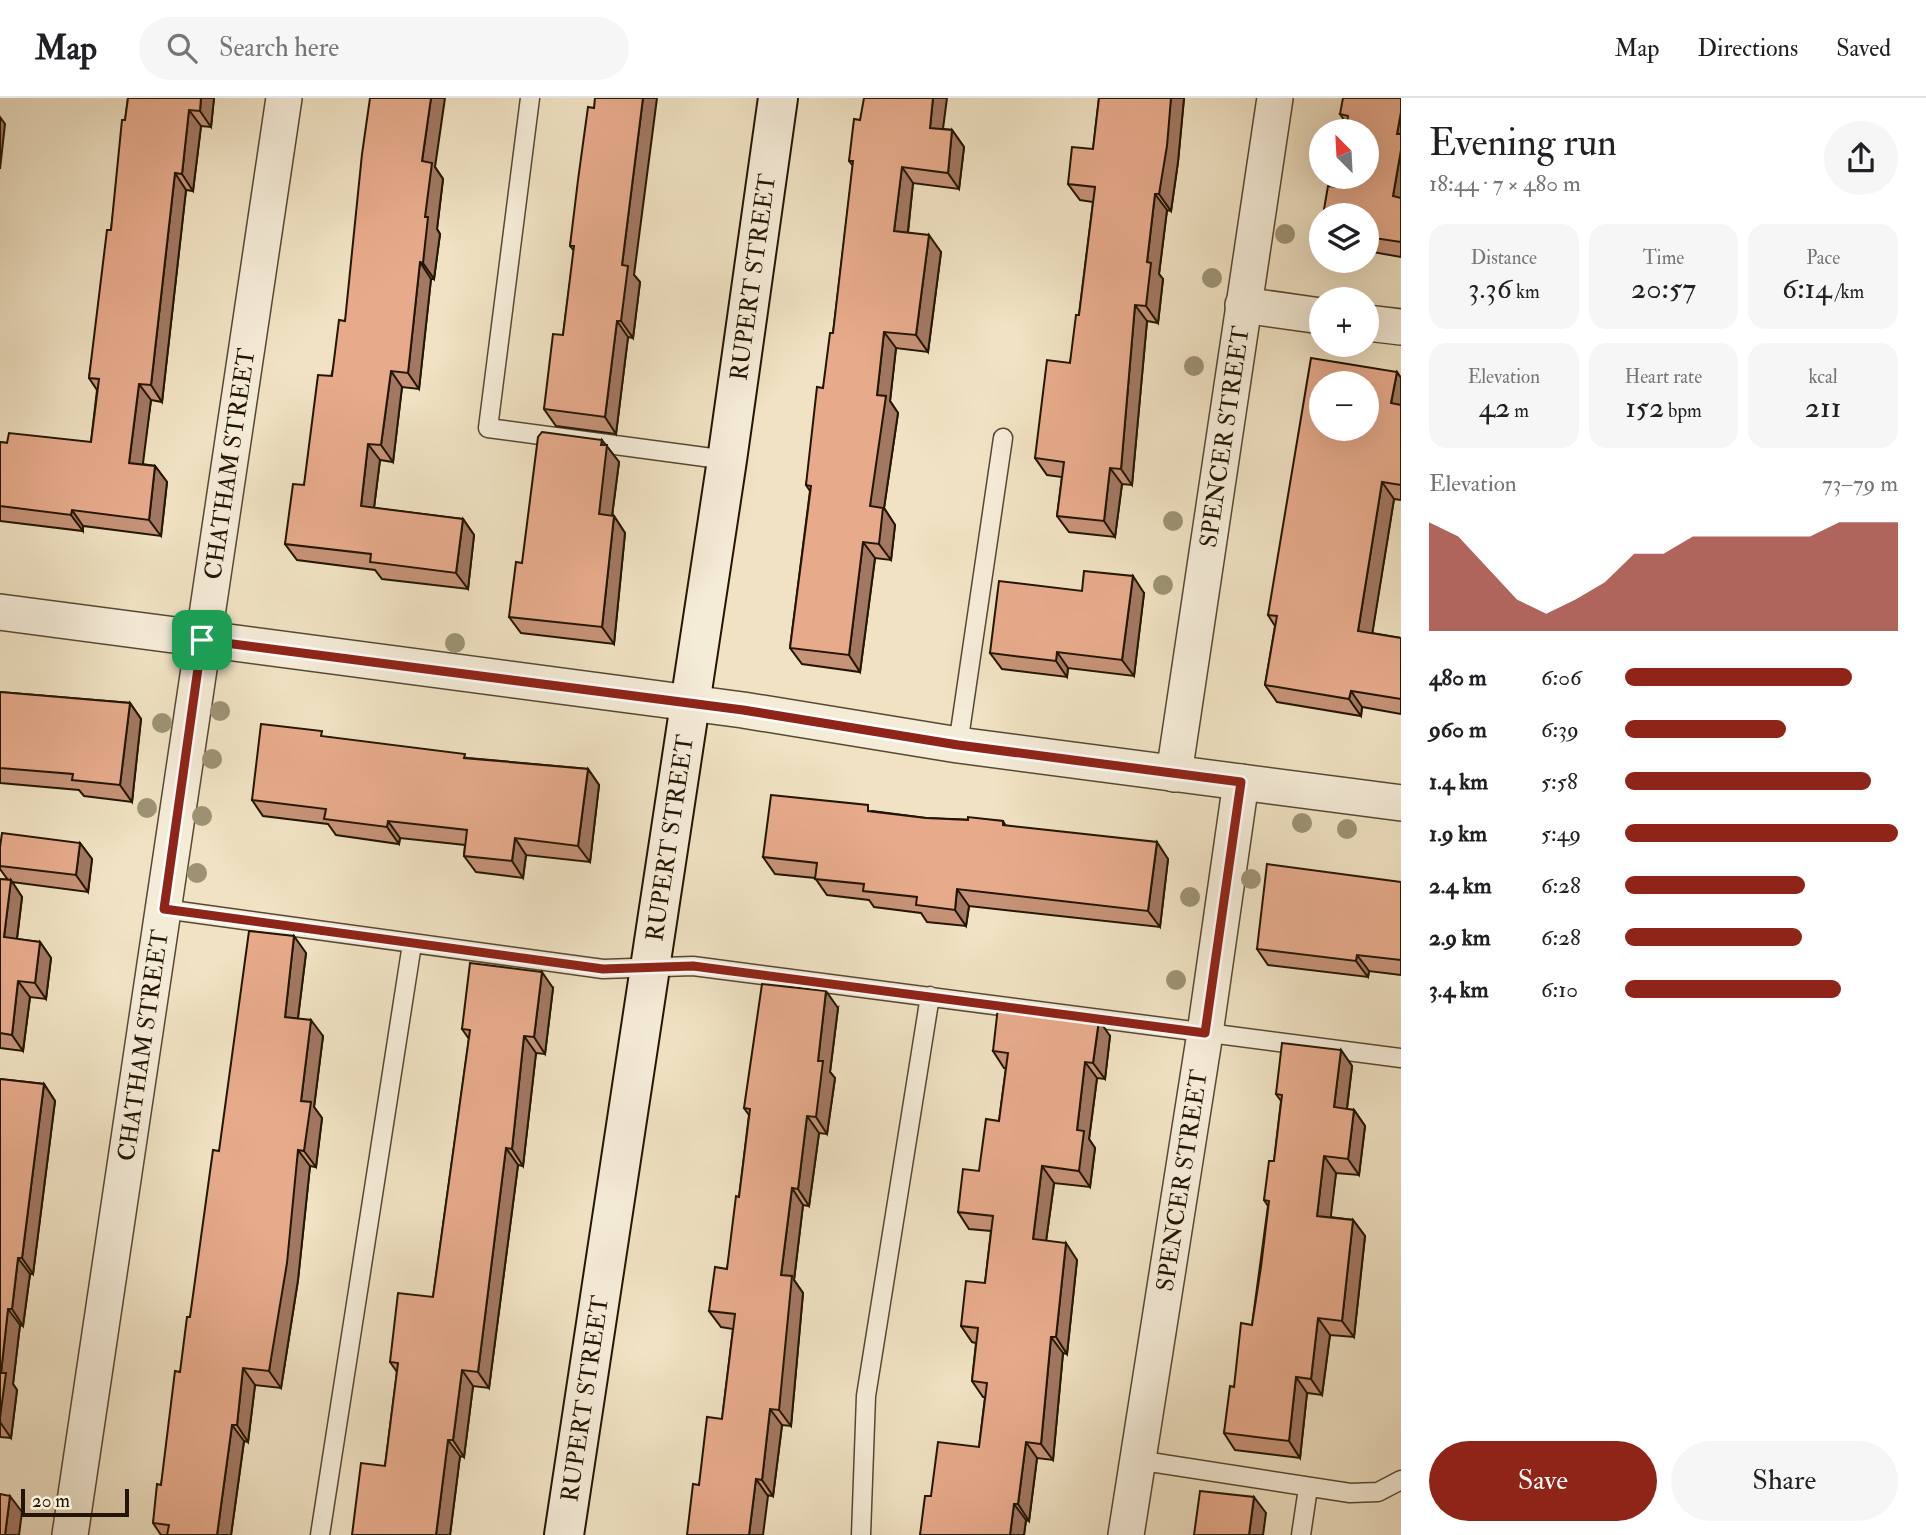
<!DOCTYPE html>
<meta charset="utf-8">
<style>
body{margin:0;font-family:"IM FELL Double Pica",serif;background:#f6f6f6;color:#202124;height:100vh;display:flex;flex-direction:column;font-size:26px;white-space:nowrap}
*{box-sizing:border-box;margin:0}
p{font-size:23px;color:#757577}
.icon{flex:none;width:38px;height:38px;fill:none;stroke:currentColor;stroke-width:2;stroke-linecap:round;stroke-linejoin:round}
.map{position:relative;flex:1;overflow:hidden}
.panel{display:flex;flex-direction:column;background:#fff;width:525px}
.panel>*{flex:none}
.needle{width:46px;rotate:336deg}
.fabs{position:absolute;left:1309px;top:21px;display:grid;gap:14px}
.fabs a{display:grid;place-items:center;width:70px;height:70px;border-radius:50%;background:#fff;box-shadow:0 7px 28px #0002;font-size:35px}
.scale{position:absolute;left:21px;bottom:18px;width:108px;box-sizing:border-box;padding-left:7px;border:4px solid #231502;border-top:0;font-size:19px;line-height:24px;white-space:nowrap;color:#231502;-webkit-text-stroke:5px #f5ecd8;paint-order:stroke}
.pin{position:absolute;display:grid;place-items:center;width:60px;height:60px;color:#fff;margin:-30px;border-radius:14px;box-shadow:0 4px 10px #0006}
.round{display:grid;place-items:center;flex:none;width:74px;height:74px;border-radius:37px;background:#f6f6f6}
.head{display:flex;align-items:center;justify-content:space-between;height:119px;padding:0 28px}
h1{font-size:38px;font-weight:600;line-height:52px}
.figures{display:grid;grid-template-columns:repeat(3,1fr);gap:10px;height:119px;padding:7px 28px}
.figures div{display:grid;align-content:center;border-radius:18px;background:#f6f6f6;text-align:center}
.figures b{font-size:30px;font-weight:600}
.figures small{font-size:19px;font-weight:400}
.figures p{font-size:19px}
.chart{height:196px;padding:14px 28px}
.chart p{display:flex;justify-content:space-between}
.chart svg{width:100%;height:126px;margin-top:7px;fill:#8f2418;opacity:.7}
.cta{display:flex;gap:14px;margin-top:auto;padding:14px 28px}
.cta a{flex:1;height:80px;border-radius:42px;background:#8f2418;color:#fff;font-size:28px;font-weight:600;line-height:80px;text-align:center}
.cta a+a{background:#f6f6f6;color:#202124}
ul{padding:0 28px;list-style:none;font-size:23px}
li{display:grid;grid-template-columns:112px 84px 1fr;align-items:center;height:52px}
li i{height:18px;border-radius:9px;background:#8f2418}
header{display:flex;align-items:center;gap:42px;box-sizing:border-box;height:98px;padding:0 35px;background:#fff;border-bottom:2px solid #e0e0e0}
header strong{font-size:33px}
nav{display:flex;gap:38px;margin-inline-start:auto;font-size:24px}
.search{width:490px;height:63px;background:#f6f6f6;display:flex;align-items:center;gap:18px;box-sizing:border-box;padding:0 24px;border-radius:38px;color:#757577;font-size:26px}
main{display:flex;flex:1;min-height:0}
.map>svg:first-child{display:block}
</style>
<header>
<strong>Map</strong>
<div class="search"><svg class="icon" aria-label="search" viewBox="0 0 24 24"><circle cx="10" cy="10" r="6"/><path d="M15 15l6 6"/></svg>Search here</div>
<nav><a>Map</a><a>Directions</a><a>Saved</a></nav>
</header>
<main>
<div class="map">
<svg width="1401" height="1437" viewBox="0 0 1401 1437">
<rect width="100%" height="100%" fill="#f0e2c3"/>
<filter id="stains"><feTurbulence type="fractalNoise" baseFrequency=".00286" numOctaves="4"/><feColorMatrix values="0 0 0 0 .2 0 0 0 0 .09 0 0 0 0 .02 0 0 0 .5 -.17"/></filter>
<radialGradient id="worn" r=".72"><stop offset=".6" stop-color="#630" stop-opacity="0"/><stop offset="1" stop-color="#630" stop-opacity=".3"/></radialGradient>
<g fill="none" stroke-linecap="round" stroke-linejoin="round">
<!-- lane casing -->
<g stroke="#564832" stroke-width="21">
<path id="lane" d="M530,0L488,330L727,362
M958,647L1003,340
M164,811L603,871L693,868L1401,960
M1137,1362L1350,1395L1378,1394L1401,1382
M320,1437L412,846
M861,1437L866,1298L930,898
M1301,1437L1308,1390"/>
</g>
<!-- street casing -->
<g stroke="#564832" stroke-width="38">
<g id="street">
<path d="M1243,207L1321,218"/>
<path d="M1367,225L1401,229"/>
<path d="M0,514L743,612L958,647L1401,705"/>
<path id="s1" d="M1174,676L1275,0"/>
<path id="s2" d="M70,1437L284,0"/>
<path id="s3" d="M1126,1437L1205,935L1241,684"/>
</g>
</g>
<!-- secondary casing -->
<g stroke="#231502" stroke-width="42">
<g id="secondary">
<path id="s4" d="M564,1437L727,362L778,0"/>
</g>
</g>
<!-- lane -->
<use href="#lane" stroke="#f5ecd8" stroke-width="18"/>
<!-- street -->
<use href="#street" stroke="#f5ecd8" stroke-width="35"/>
<!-- secondary -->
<use href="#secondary" stroke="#f5ecd8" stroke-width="38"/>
</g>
<!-- trees -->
<g fill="#9d9374">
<circle cx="1285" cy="136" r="10"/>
<circle cx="1212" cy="180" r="10"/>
<circle cx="1194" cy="268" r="10"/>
<circle cx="1173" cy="423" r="10"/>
<circle cx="1163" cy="487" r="10"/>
<circle cx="455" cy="545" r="10"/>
<circle cx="220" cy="613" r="10"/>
<circle cx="162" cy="625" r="10"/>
<circle cx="212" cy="661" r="10"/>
<circle cx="147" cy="710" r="10"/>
<circle cx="202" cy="718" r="10"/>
<circle cx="1302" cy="725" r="10"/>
<circle cx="1347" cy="731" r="10"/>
<circle cx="197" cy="775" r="10"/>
<circle cx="1251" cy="781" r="10"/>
<circle cx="1190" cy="799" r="10"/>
<circle cx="1176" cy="882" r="10"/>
</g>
<!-- wall -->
<path fill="#c79378" stroke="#231502" stroke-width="2" d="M128,0H214L211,29L201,28L193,93L186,92L162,304L151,302L142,366L155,368L167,384L161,438L83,428V433L0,423V344L7,345L91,344L97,292L89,280L111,132Z
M1099,0H1184L1178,64L1171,113L1167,112L1159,176L1163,181L1158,225L1147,223L1132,387L1122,386L1115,439L1069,434L1057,418L1062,379L1047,377L1035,360L1070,265L1079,217L1093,104L1080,102L1068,86L1093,51Z
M1401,0V159L1367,153V117L1347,26L1340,16Z
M594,10L634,177L640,184L633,240L628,239L616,336L556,328L544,311L563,237L574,153L570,148Z
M860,22L952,32L964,49L959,91L913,85L908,135L941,154L928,254L896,250L890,303L898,315L884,410L895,427L891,462L875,460L860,574L802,566L790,550L810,393L806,387L833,235L853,68L849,63Z
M435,69L443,81L437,131L440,136L434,181H431L419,291L402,289L393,364L380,362L374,410L463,421L474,437L468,491L382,481L375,472L297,462L285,446L304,387L345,223Z
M1397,274L1401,280V402L1394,401L1372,535L1401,540V616L1362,609L1361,618L1277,604L1265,587L1275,528L1268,517Z
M606,347L619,364L612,418H614L625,435L614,546L521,535L509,519Z
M1082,493L1144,495L1134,578L1068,570L1067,579L1002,571L990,555Z
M0,594L130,605L141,621L132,704L84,698L79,692L0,685Z
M326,639L468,660L588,671L599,687L590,764L526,757L523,780L476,774L464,758L465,747L400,740L399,746L336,737L328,726L263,718L252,702Z
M872,713L926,720L1003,723L1006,728L1168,761L1160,829L969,808L966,828L927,824L921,815L874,809L869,802L827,797L815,780L775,776L763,759Z
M80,745L92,761L88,794L12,784L22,799L17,841L40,844L51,860L46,901L30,899L23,953L0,950V781L8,782L0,771V749Z
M1401,784V877L1369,873L1368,879L1268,867L1257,851Z
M306,855L298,920L323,938L314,1009L322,1020L316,1069L310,1068L298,1182L281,1290L255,1287L248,1344L244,1343L231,1437H161L153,1425L161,1387L219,1053Z
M553,890L545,956L536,955L523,1068L518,1067L489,1290L473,1288L464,1359L460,1358L450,1437L385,1368L397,1274L390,1264L433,1199L469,941L462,931Z
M838,910L830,974L835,980L827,1036L819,1035L809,1108L803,1107L794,1182L803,1195L791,1328L782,1327L773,1398L699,1387L722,1321L733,1231L721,1229L709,1213L727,1171L739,1099L749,1017L744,1010Z
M1110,938L1105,981L1097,980L1089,1041L1095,1050L1090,1089L1054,1085L1046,1143L1077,1162L1067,1256L1063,1255L1053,1362L1037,1360L1029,1423L1026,1422L1024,1437H920L931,1398L979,1349L985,1299H983L972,1283L976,1245L972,1244L961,1228L985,1185L991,1133L969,1131L958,1114L979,1073L999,1023L1006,970H1004L993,953Z
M1341,952L1352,968L1347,1011L1354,1012L1365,1028L1359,1077L1336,1075L1330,1119L1353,1122L1365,1138L1354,1239L1330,1237L1322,1297L1307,1295L1300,1360L1235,1352L1224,1335L1234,1289L1252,1227L1268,1108L1264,1102L1274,1063L1281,1003L1276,996Z
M0,981L44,986L55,1003L33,1176H30L23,1228L20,1227L13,1286L17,1292L11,1340L0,1339Z"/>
<!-- shaded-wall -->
<path fill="#a27862" stroke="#231502" stroke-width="2" d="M201,0H214L211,29L200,13Z
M431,0H445L435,69L443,81L437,131L440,136L434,181L423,165L425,119L422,63Z
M643,0H657L634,177L640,184L633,240L621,223L622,167Z
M933,0H947L941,46L930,30Z
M1171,0H1184L1178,64L1171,113L1159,96Z
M189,12L201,28L193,93L182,76Z
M1401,14V41L1397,36Z
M0,19L5,26L0,71Z
M952,32L964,49L959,91L948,75Z
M1401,52V110L1393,98Z
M902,69L913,85L906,150L894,133Z
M175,75L186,92L162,304L151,287Z
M1155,96L1167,112L1159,176L1163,181L1158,225L1146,208L1147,164Z
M929,137L941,154L928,254L916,237Z
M420,164L431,181L419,291L408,275Z
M1135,207L1147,223L1132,387L1121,371Z
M617,223L628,239L616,336L605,319Z
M884,234L896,250L890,303L898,315L884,410L895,427L891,462L879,446L870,408L877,297Z
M391,273L402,289L393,364L381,347Z
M1397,274L1401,280V319L1391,305Z
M139,286L151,302L141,381L129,365Z
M602,342L619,364L610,433L599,416Z
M368,346L380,362L372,425L361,408Z
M155,368L167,384L161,438L149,422Z
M1110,370L1122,386L1115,439L1104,423Z
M1382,384L1394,401L1370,550L1358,533Z
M72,412L83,428V433L71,417Z
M614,418L625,435L614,546L602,529Z
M463,421L474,437L468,491L456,475Z
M863,444L875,460L860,574L849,557Z
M1133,478L1144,495L1134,578L1122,562Z
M1057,554L1068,570L1067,579L1056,563Z
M1351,593L1362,609L1361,618L1349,601Z
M130,605L141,621L132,704L120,687Z
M588,671L599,687L590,764L578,748Z
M388,723L400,740L399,746L387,729Z
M515,740L526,757L523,780L512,763Z
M1157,744L1168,761L1160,829L1148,813Z
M80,745L92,761L88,794L76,777Z
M11,782L22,799L15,856L4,839Z
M957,791L969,808L966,828L955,812Z
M294,838L306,855L296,935L285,919Z
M40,844L51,860L46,901L35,885Z
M1357,857L1369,873L1368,879L1356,863Z
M542,874L553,890L545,956L534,939Z
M18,883L30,899L23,953L12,937Z
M826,893L838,910L830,974L835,980L827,1036L816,1019L818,963Z
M311,922L323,938L314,1009L322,1020L316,1069L304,1053L301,1003Z
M1099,922L1110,938L1105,981L1093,965Z
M524,938L536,955L523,1068L512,1051Z
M1341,952L1352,968L1345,1026L1334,1009Z
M1085,964L1097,980L1089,1041L1095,1050L1090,1089L1079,1073L1077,1032Z
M44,986L55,1003L33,1176L22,1160Z
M1354,1012L1365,1028L1359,1077L1348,1061Z
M807,1018L819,1035L809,1108L798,1091Z
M506,1050L518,1067L489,1290L478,1274Z
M298,1052L310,1068L298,1182L281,1290L269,1273Z
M1324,1058L1336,1075L1329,1134L1317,1118Z
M1042,1068L1054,1085L1044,1158L1033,1141Z
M792,1090L803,1107L794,1182L803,1195L791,1328L779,1312L781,1177Z
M1353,1122L1365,1138L1354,1239L1342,1223Z
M1066,1145L1077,1162L1067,1256L1056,1239Z
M18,1160L30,1176L23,1228L12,1211Z
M8,1211L20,1227L13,1286L17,1292L11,1340L0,1324L1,1275Z
M1318,1220L1330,1237L1322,1297L1311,1281Z
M1051,1239L1063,1255L1053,1362L1041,1346Z
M243,1270L255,1287L248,1344L237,1327Z
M462,1272L473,1288L464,1359L453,1342Z
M1296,1279L1307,1295L1300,1360L1289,1343Z
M770,1311L782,1327L773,1398L762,1382Z
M232,1327L244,1343L231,1437H217Z
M448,1342L460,1358L450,1437H436Z
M1026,1344L1037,1360L1029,1423L1018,1406Z
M756,1381L768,1398L763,1437H749Z
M10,1398L22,1414L19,1437H5Z
M1254,1399L1266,1415L1263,1437H1249Z
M1014,1406L1026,1422L1024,1437H1010Z"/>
<!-- building -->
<path fill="#e7ab8c" stroke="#231502" stroke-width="2" fill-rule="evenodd" d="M128,0H201L200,13L189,12L182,76L175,75L151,287L139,286L129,365L155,368L149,422L72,412L71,417L0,408V344L7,345L9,335L91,344L99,281L89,280L107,132H111L122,22H125Z
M370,0H431L422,63L432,65L425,119H428L423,165L420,164L408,275L391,273L381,347L368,346L361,408L463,421L456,475L370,464L371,456L285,446L293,386L304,387L318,277L332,278L339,222L345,223L362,56Z
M595,0H643L622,167L628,168L621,223H617L605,319L544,311L553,236L563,237L574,148H570L578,82L588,9L594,10Z
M864,0H933L930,30L952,32L948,75L902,69L894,133L929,137L916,237L884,234L877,297L886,298L870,408L883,410L879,446L863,444L849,557L790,550L811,388L806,387L817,289L823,290L830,235H833L853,63H849L854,21L860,22Z
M1099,0H1171L1167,48L1159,96H1155L1147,164L1151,165L1146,208L1135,207L1121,371L1110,370L1104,423L1057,418L1064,364L1035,360L1047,262L1070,265L1076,217H1079L1095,89L1068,86L1072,49L1093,51Z
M1343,0H1401V14L1397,36H1401V52L1393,98L1401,100V144L1367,139V117H1323L1328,88L1337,89L1338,79H1367V33H1346L1348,18L1340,16Z
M1311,260L1397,274L1391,305L1401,307V387L1382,384L1358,533L1401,540V601L1351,593L1349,601L1265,587L1277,518L1268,517ZM1321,285H1367V331H1321Z
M542,334L602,342L601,347H607L599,416L614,418L602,529L509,519L516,464L522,465L538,339Z
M1084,473L1133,478L1122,562L1057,554L1056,563L990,555L999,483L1082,493Z
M0,594L130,605L120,687L72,682L73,676L0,670Z
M261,626L322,633L321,638L465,656L464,660L588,671L578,748L515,740L512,763L464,758L467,732L388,723L387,729L324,721L326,711L252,702Z
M771,697L868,707V713L926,720L968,722V719L1003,723V727L1157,744L1148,813L957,791L955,812L916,807L917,799L863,793L864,786L815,781L817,765L763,759Z
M2,735L80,745L76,777L0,768V749Z
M1267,766L1401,784V862L1357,857L1356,863L1257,851Z
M0,781L11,782L4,839L40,844L35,885L18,883L12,937L0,935Z
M249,833L294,838L285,919L311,922L301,1003L311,1004L304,1053L298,1052L287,1165L269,1273L243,1270L237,1327H232L217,1437H167L169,1427L153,1425L157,1386L161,1387L175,1273L180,1274L187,1219H190L213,1052L219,1053Z
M470,865L542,874L534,939L524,938L512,1051L506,1050L478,1274L462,1272L453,1342H448L436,1437H352L361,1365L385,1368L398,1265L390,1264L398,1195L433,1199L470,932L462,931Z
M762,886L826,893L818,963H823L816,1019L807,1018L798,1091L792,1090L781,1177L792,1178L779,1312L770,1311L762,1382L756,1381L749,1437H687L693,1386L699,1387L707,1319L722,1321L735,1216L709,1213L715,1169L727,1171L736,1098L739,1099L750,1011L744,1010Z
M998,909L1099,922L1093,965L1085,964L1077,1032L1084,1033L1079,1073L1042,1068L1033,1141L1066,1145L1056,1239H1051L1041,1346L1026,1344L1018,1406H1014L1010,1437H920L925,1398H931L938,1344L979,1349L987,1285L972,1283L978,1230L961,1228L966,1183L985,1185L993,1118L958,1114L963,1071L979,1073L986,1021L999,1023L1008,955L993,953Z
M1282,945L1341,952L1334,1009L1354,1012L1348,1061L1324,1058L1317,1118L1353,1122L1342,1223L1318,1220L1311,1281L1296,1279L1289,1343L1224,1335L1230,1288L1234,1289L1241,1225L1252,1227L1261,1169L1269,1103L1264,1102L1269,1063H1274L1282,997L1276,996Z
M0,981L44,986L22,1160H18L12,1211H8L1,1275H6L0,1319Z
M1200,1393L1254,1399L1249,1437H1194Z
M0,1396L10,1398L5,1437H0Z"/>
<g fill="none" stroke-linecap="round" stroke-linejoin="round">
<!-- route casing -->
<g stroke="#fff" stroke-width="14">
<path id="route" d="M202,542L743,612L958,647L1241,684L1205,935L693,868L603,871L164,811Z"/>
</g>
<!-- route -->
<use href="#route" stroke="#8f2418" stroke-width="9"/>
</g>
<g text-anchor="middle" stroke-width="5" stroke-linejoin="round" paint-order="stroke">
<!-- street labels -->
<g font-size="24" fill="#231502" stroke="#f5ecd8">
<text dy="8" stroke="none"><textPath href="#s4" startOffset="1272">RUPERT STREET</textPath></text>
<text dy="8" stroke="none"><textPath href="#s1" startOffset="341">SPENCER STREET</textPath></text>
<text dy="8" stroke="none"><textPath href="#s2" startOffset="1083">CHATHAM STREET</textPath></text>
<text dy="8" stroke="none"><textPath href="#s4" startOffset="705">RUPERT STREET</textPath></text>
<text dy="8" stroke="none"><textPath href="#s2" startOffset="495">CHATHAM STREET</textPath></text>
<text dy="8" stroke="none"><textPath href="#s3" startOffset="359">SPENCER STREET</textPath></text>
<text dy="8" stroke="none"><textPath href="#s4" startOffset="138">RUPERT STREET</textPath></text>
</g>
</g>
<rect width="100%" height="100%" filter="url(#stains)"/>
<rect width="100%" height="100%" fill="url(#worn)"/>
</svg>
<div class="fabs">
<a><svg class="needle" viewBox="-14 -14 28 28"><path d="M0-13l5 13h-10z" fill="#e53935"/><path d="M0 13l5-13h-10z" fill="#757577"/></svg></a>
<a><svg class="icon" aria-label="layers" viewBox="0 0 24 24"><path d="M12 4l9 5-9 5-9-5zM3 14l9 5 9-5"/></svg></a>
<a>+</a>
<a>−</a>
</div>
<div class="scale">20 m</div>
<div class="pin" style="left:202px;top:542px;background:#1e9e55"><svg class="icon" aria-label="arrive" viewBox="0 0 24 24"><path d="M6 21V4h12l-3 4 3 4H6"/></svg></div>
</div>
<section class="panel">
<div class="head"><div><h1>Evening run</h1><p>18:44 · 7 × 480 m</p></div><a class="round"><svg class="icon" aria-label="share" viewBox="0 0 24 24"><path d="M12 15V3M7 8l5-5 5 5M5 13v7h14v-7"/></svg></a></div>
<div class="figures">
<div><p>Distance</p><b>3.36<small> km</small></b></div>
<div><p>Time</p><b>20:57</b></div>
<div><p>Pace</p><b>6:14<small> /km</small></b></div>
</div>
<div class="figures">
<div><p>Elevation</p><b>42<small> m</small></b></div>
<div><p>Heart rate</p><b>152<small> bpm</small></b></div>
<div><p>kcal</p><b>211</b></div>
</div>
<div class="chart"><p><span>Elevation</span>73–79 m</p>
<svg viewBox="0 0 160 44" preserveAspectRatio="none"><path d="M0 44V6L10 11L20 22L30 33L40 38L50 33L60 27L70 17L80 17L90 11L100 11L110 11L120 11L130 11L140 6L150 6L160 6V44z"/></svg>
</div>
<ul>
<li><b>480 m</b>6:06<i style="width:83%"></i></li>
<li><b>960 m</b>6:39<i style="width:59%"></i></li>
<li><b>1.4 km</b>5:58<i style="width:90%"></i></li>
<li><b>1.9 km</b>5:49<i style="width:100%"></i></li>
<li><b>2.4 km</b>6:28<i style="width:66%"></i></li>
<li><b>2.9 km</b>6:28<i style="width:65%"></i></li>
<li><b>3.4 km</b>6:10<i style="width:79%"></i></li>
</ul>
<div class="cta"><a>Save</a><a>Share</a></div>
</section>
</main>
